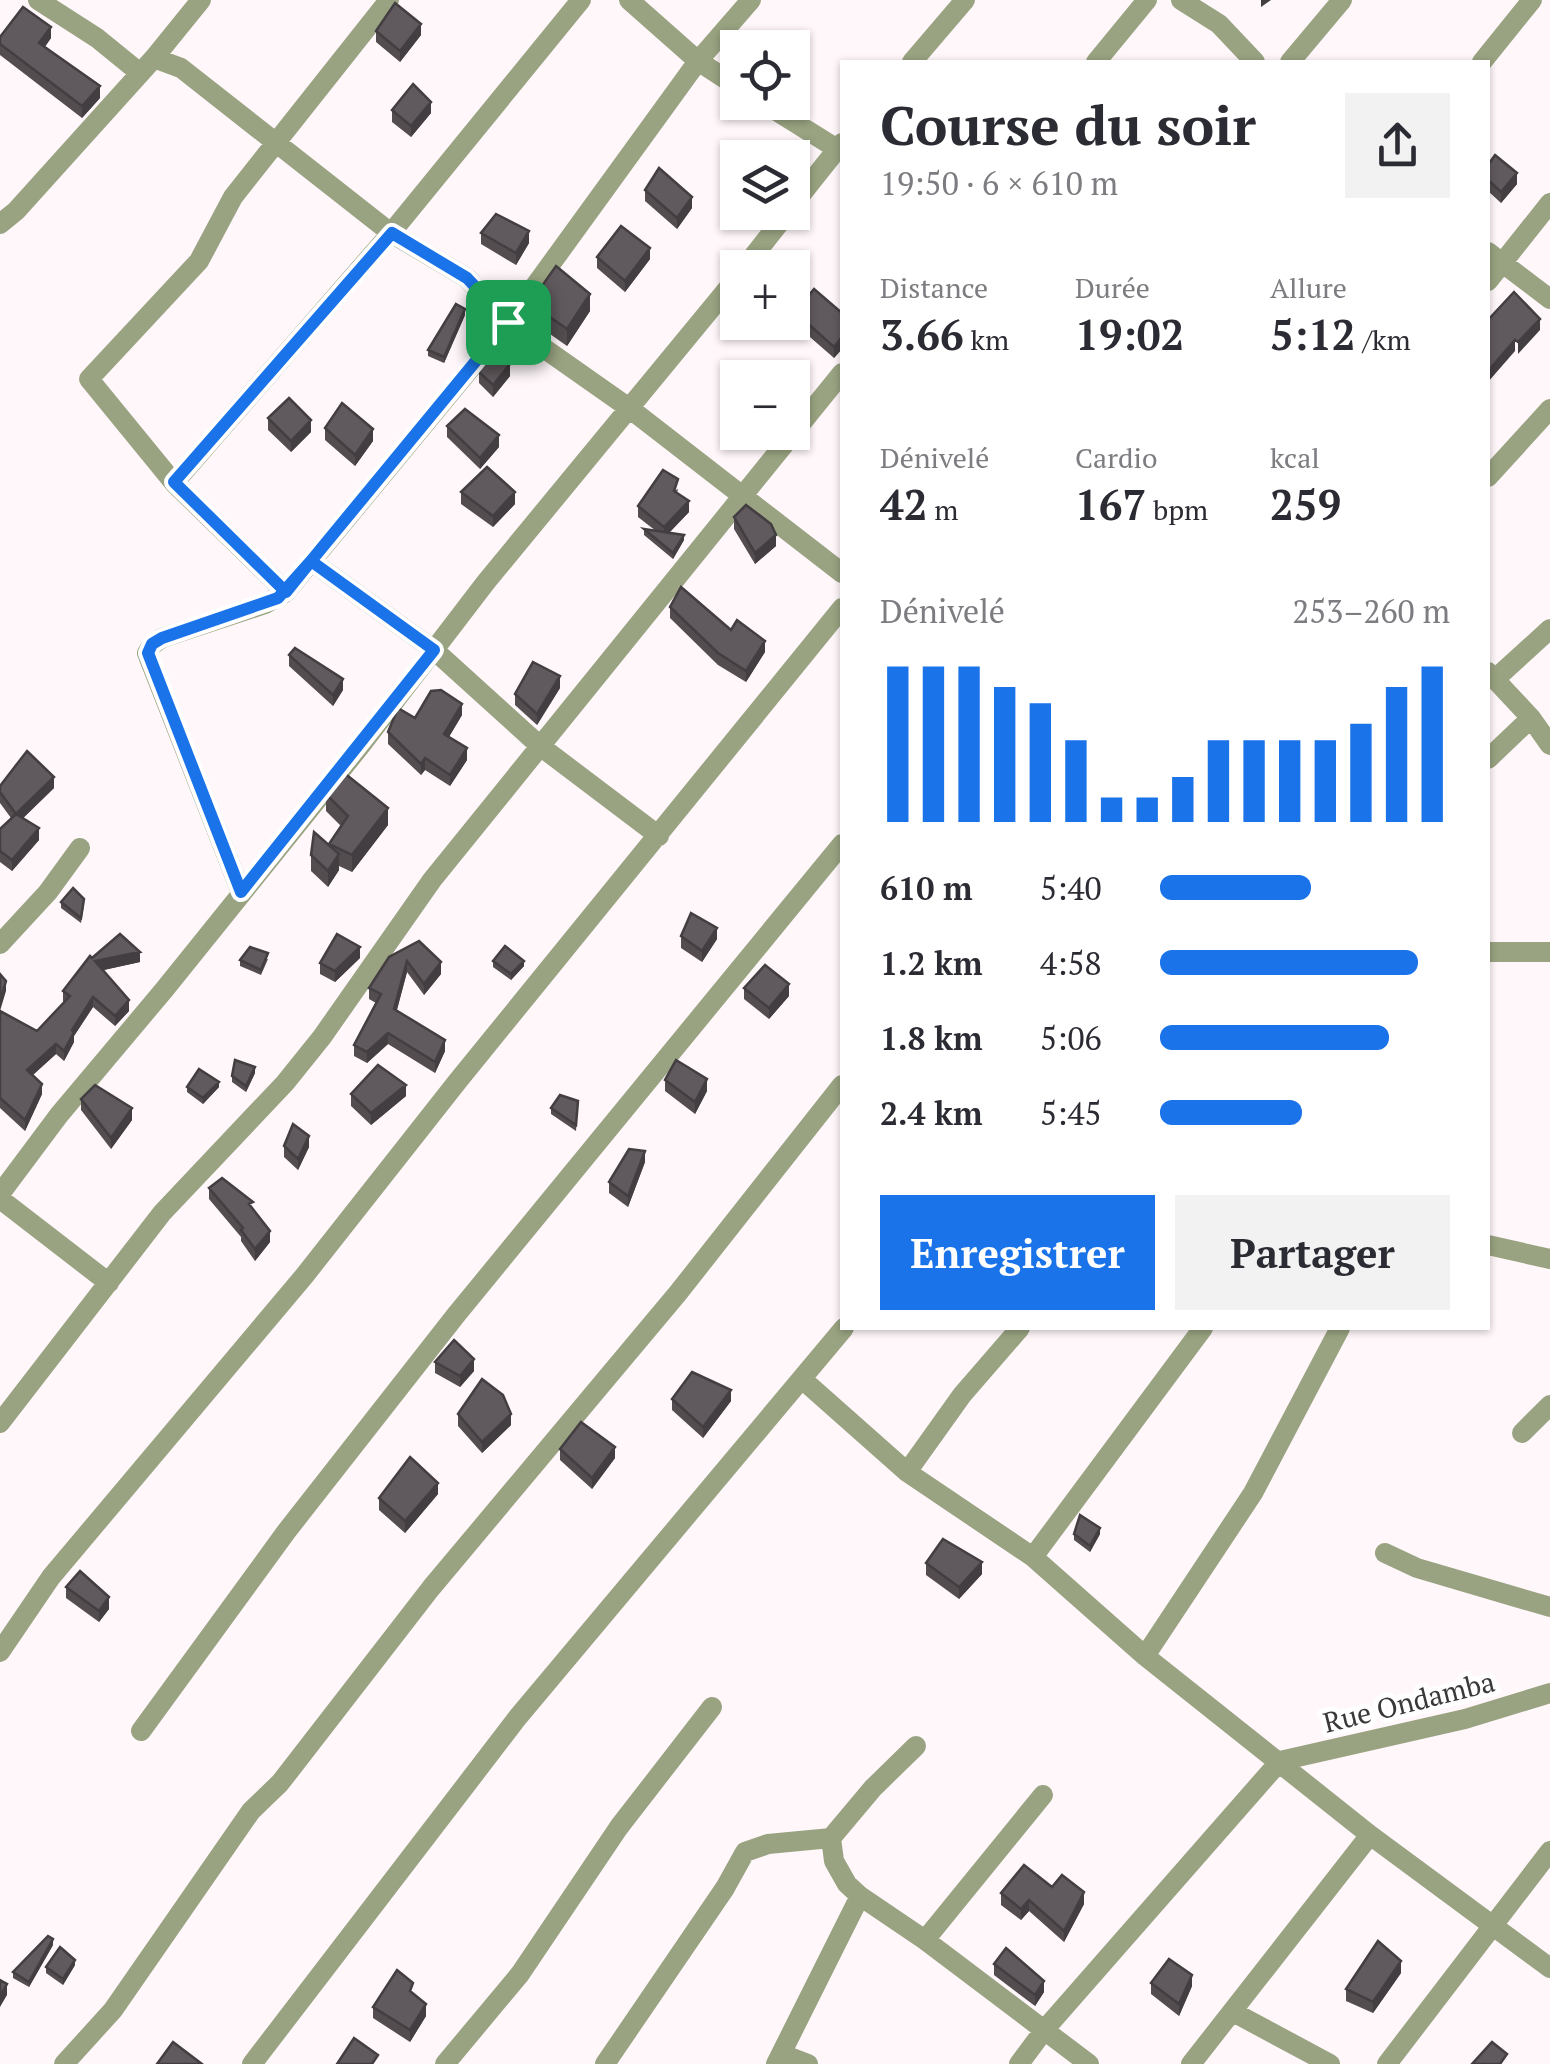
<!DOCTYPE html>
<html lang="fr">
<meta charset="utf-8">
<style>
body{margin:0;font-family:"PT Serif",serif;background:#f2f2f3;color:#2b2b33;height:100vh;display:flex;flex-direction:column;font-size:38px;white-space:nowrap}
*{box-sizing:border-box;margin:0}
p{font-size:32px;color:#7c7c81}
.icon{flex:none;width:55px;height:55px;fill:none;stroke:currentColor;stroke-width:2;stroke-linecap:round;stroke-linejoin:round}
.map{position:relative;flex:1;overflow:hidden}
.details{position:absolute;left:840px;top:60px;width:650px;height:1270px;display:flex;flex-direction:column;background:#fff;border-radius:0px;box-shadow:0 2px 8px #0004}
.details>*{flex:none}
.controls{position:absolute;left:720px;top:30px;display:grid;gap:20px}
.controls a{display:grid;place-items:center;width:90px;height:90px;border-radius:0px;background:#fff;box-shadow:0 2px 8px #0004;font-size:50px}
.pin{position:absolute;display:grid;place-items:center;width:85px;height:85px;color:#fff;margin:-42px;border-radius:20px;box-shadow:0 5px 15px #0006}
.round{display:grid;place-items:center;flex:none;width:105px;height:105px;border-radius:0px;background:#f2f2f3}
.head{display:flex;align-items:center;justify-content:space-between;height:170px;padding:0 40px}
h1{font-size:55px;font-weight:700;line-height:75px}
.figures{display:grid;grid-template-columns:repeat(3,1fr);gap:15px;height:170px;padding:10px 40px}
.figures div{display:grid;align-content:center}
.figures b{font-size:42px;font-weight:700}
.figures small{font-size:28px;font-weight:400}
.figures p{font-size:28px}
.chart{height:280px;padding:20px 40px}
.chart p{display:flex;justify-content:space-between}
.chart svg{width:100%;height:180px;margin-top:10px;stroke:#1a73e8;stroke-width:6}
.button{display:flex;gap:20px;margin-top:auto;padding:20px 40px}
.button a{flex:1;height:115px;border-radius:0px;background:#1a73e8;color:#fff;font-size:40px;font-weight:700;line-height:115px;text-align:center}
.button a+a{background:#f2f2f3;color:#2b2b33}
ul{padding:0 40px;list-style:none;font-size:32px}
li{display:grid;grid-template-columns:160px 120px 1fr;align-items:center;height:75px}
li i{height:25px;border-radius:12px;background:#1a73e8}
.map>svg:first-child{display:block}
</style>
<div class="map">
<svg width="1550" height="2064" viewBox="0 0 1550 2064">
<rect width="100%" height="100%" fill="#fff7fa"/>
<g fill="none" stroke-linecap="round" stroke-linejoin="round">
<!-- street -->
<path stroke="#99a381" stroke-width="20" d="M38,0L97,38L140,73
M629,0L698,61L738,87
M1181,0L1219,24L1255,62
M154,58L181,68L391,233L467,278L508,323L629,408L842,573
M912,62L965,0
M1096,62L1147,0
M1290,62L1342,0
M1482,62L1532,0
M762,102L842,152
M792,206L842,143
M0,224L16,211L154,58L201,0
M1488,252L1550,299
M744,268L788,212
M1488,281L1550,203
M1488,477L1550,409
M174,483L391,233L581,0
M311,561L434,650L540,746L659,836
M286,592L174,483L89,379L199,261L233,197L389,0
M1488,672L1531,718L1550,745
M1494,680L1550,629
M1488,759L1531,718
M241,892L147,653L152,645L162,638L265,604L286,592L508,323L698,61L751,0
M0,944L48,892L80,848
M1488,952H1550
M0,1194L59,1115L164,990L362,744L486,582L738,276
M0,1199L109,1283
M1488,1245L1550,1259
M802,1379L907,1472L1033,1557L1145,1656L1370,1835L1550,1968
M0,1423L162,1213L285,1083L322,1037L432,880L842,373
M1522,1433L1550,1405
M907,1472L962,1395L1020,1328
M1385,1553L1417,1568L1550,1607
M1033,1557L1203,1328
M0,1652L51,1577L305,1275L457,1082L842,608
M1145,1656L1253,1493L1340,1328
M141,1731L286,1532L456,1315L842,844
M831,1838L873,1788L916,1746
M925,1940L1043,1795
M1233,2012L1330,2064
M782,2054L808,2064
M64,2064L113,2010L251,1811L280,1783L431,1588L678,1293L842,1085
M252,2064L518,1717L844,1328
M445,2064L520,1974L619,1827L712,1707
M605,2064L725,1888L745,1852L768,1844L831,1838L834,1861L847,1884L860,1896L925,1940L1089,2064
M776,2064L860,1896
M1019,2064L1045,2029L1280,1761L1465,1719L1550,1693
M1191,2064L1370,1835
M1387,2064L1550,1851"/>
</g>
<!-- wall -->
<path fill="#534d50" d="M376,31L421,35L400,62L376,42Z
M0,37L51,38L45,47L100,98L82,118L0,55Z
M392,110L431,113L411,137L392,122Z
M1488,165L1517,184L1501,203L1488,191Z
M645,190L692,208L677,229L645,201Z
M481,233L529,243L516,265L481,244Z
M597,257L650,259L625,292L597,268Z
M530,303L590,311L567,346L530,320Z
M795,312L842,313V349L834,358L795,324Z
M465,315L444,363L428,356V350Z
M479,372L510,376L493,397L479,383Z
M268,418L311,432L291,452L268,430Z
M447,426L499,447L480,469L447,437Z
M325,428L373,441L355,466L325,440Z
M678,489L677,493L689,512L669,533L684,540L673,559L644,535V529L656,531L638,517V506Z
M461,492L515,504L493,527L461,504Z
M734,517L776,546L755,564L734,529Z
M670,607L731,630L765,652L746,682L718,665L670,618Z
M289,655L343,690L333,706L289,666Z
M560,688L537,725L515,705V694Z
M462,715L449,737L467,760L450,786L425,770L421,775L388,744V732L415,718Z
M0,786L54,788L23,818L39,840L12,871L0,862V829L11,818L0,803Z
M326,794L388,825L352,872L339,866V870L328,887L311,871V855L329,845L341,826L326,811Z
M61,902L84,905L81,923L61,908Z
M681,936L717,939L702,962L681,948Z
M419,941L441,974L424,995L407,972L397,1010L445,1051L435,1073L388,1044L367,1063L354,1056V1045L376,1003L369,999V988Z
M92,958L140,962L103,970L129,1011L115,1026L93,1007L74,1036V1042L64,1061L56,1054L33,1075L42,1094L25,1131L0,1108V1011L37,1031L64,1002L63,1001V991Z
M360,958L335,982L320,974V963Z
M268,959L261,975L240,966V960Z
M493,961L524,966L511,980L493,967Z
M744,988L789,996L769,1019L744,999Z
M255,1073L246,1092L232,1082V1076Z
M665,1080L707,1091L695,1114L665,1091Z
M187,1087H219L203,1104L187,1092Z
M351,1094L406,1096L371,1125L351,1106Z
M81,1099L132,1120L111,1149L81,1110Z
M578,1101L576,1131L551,1114V1108Z
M284,1146L309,1147L298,1170L284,1157Z
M645,1162L628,1207L609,1193V1182Z
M209,1188L253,1209L270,1242L255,1261L241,1241V1237L209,1199Z
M435,1362L474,1371L460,1387L435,1373Z
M672,1399L731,1401L703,1438L672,1410Z
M458,1414L511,1425L482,1453L458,1426Z
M560,1449L615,1458L592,1489L560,1460Z
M438,1494L405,1533L379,1510V1498Z
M1074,1534H1100L1090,1552L1074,1540Z
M926,1563L982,1574L959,1599L926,1575Z
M66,1587L109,1609L99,1622L66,1598Z
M1052,1887L1084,1904L1064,1942L1029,1911L1021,1920L1001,1905V1893Z
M53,1945L29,1987L13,1978V1972Z
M994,1964L1044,1992L1035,2006L994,1975Z
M75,1965L63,1985L46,1973V1967Z
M1401,1973L1373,2013L1346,2001V1989Z
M1151,1983L1192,1986L1179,2016L1151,1994Z
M413,1994L426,2016L410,2042L373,2018V2007Z"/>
<!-- shaded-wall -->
<path fill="#433e41" d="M1261,0H1271L1261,7Z
M421,24V35L400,62V51Z
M51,27V38L39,54V43Z
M100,86V98L82,118V106Z
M431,102V113L411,137V126Z
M1517,173V184L1501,203V192Z
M692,197V208L677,229V218Z
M529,231V243L516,265V253Z
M650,248V259L625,292V281Z
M590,294V311L567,346V329Z
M465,309V315L444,363V357Z
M1540,319V330L1518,354V342Z
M842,337V349L834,358V347Z
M1515,340V351L1488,382V371Z
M510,364V376L493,397V385Z
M311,420V432L291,452V441Z
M373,429V441L355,466V455Z
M499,435V447L480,469V458Z
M515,492V504L493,527V516Z
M689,501V512L664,538V527Z
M684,535V540L673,559V553Z
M776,535V546L755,564V553Z
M765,641V652L746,682V671Z
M560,676V688L537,725V714Z
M343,679V690L333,706V695Z
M462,704V715L444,745V734Z
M467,748V760L450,786V775Z
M425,758V770L421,775V764Z
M54,777V788L16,825V814Z
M388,808V825L352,872V855Z
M39,828V840L12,871V860Z
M339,854V870L328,887V871Z
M717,928V939L702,962V951Z
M360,947V958L335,982V971Z
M140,952V962L95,972V961Z
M407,961V972L394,1020V1009Z
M524,961V966L511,980V974Z
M441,962V974L424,995V984Z
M6,981V991L0,1011V1001Z
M789,984V996L769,1019V1008Z
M93,997V1007L74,1036V1042L64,1061V1051L72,1030Z
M129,1000V1011L115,1026V1016Z
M388,1033V1044L367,1063V1052Z
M445,1040V1051L435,1073V1062Z
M56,1044V1054L27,1080V1070Z
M255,1067V1073L246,1092V1086Z
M707,1079V1091L695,1114V1102Z
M219,1082V1087L203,1104V1098Z
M42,1084V1094L25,1131V1120Z
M406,1085V1096L371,1125V1113Z
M132,1108V1120L111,1149V1138Z
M309,1136V1147L298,1170V1159Z
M645,1151V1162L628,1207V1196Z
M270,1231V1242L255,1261V1249Z
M474,1359V1371L460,1387V1376Z
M731,1390V1401L703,1438V1427Z
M511,1414V1425L482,1453V1442Z
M615,1447V1458L592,1489V1478Z
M438,1483V1494L405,1533V1521Z
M1100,1528V1534L1090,1552V1546Z
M982,1562V1574L959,1599V1587Z
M109,1597V1609L99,1622V1611Z
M1084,1892V1904L1064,1942V1931Z
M1029,1900V1911L1021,1920V1909Z
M53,1939V1945L29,1987V1982Z
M75,1960V1965L63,1985V1979Z
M1401,1961V1973L1373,2013V2002Z
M1192,1975V1986L1179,2016V2004Z
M1044,1981V1992L1035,2006V1995Z
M7,1984V1995L0,2007V1996Z
M426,2004V2016L410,2042V2030Z"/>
<!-- building -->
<path fill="#60595d" stroke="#433e41" stroke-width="2.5" d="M395,3L421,24L400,51L376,31Z
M23,7L51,27L39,43L100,86L82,106L0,44V37Z
M413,84L431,102L411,126L392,110Z
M1495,155L1517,173L1501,192L1488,180V165Z
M659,168L692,197L677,218L645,190Z
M496,214L529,231L516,253L481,233Z
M621,226L650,248L625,281L597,257Z
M556,266L590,294L567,329L530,303Z
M814,289L842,313V337L834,347L795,312Z
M1514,292L1540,319L1518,342L1515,340L1488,371V320Z
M456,304L465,309L444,357L428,350Z
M494,350L510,364L493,385L479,372Z
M289,398L311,420L291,441L268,418Z
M342,403L373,429L355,455L325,428Z
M465,409L499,435L480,458L447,426Z
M487,467L515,492L493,516L461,492Z
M663,470L678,479L674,491L689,501L664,527L638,506Z
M746,505L771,524L776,535L755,553L734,517Z
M644,529L684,535L673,553Z
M681,587L731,630L737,620L765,641L746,671L718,653L670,607Z
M295,648L343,679L333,695L289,655Z
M533,662L560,676L537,714L515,694Z
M441,690L462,704L444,734L467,748L450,775L425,758L421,764L388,732L398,708L415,718L431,691Z
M27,751L54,777L16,814L0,792V786Z
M343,772L388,808L352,855L329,844L348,816L326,794Z
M16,814L39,828L12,860L0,851V829Z
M314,832L339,854L328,871L311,855Z
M73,888L84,899L81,918L61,902Z
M691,913L717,928L702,951L681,936Z
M120,934L140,952L95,961L129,1000L115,1016L93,997L72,1030L74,1032L64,1051L56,1044L27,1070L42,1084L25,1120L0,1098V1011L37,1031L70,996L63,991L90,956L92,958Z
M337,934L360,947L335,971L320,963Z
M419,941L441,962L424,984L407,961L394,1009L445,1040L435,1062L388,1033L367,1052L354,1045L381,994L369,988L389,957Z
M505,946L524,961L511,974L493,961Z
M250,947L268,953L261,970L240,960Z
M765,965L789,984L769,1008L744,988Z
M0,974L6,981L0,1001Z
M235,1060L255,1067L246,1086L232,1076Z
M676,1060L707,1079L695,1102L665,1080Z
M378,1065L406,1085L371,1113L351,1094Z
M199,1069L219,1082L203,1098L187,1087Z
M95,1085L132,1108L111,1138L81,1099Z
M560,1095L578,1101L576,1125L551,1108Z
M293,1124L309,1136L298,1159L284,1146Z
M629,1149L645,1151L628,1196L609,1182Z
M222,1178L253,1202L249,1204L270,1231L255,1249L241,1230L243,1228L209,1188Z
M454,1340L474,1359L460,1376L435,1362Z
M692,1372L731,1390L703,1427L672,1399Z
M482,1379L503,1395L511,1414L482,1442L458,1414Z
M581,1422L615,1447L592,1478L560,1449Z
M410,1457L438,1483L405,1521L379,1498Z
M1080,1515L1100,1528L1090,1546L1074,1534Z
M943,1539L982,1562L959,1587L926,1563Z
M80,1571L109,1597L99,1611L66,1587Z
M1024,1865L1052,1887L1062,1875L1084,1892L1064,1931L1029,1900L1021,1909L1001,1893Z
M48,1936L53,1939L29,1982L13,1972Z
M1378,1941L1401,1961L1373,2002L1346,1989Z
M60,1947L75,1960L63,1979L46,1967Z
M1006,1948L1044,1981L1035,1995L994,1964Z
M1169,1959L1192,1975L1179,2004L1151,1983Z
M397,1970L413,1983L410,1991L426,2004L410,2030L373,2007Z
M0,1980L7,1984L0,1996Z
M354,2038L378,2055L372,2064H337Z
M173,2042L202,2064H157Z
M1492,2042L1507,2054L1500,2064H1472Z"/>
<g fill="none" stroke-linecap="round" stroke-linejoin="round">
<!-- route casing -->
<g stroke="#fff" stroke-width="20">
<path id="route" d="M508,322L311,561L278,598L162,638L152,644L148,653L241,892L434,650L311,561L286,592L174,482L392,233L467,278L508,322"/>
</g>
<!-- route -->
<use href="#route" stroke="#1a73e8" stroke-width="12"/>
</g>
<g text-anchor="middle" stroke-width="10" stroke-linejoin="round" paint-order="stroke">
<!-- street labels -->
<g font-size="28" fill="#3b3839" stroke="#fff">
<text transform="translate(1409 1702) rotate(-14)" y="10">Rue Ondamba</text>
</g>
</g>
</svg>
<div class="controls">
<a><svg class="icon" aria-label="locate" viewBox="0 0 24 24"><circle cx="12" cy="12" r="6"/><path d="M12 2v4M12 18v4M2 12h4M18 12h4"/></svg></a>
<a><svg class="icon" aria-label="layers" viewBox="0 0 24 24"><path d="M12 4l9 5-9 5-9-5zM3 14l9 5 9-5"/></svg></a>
<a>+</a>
<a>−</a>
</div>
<div class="pin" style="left:508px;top:322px;background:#1e9e55"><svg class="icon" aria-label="arrive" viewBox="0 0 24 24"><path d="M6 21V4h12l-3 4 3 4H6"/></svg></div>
<section class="details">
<div class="head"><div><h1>Course du soir</h1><p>19:50 · 6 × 610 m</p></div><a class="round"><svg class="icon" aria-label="share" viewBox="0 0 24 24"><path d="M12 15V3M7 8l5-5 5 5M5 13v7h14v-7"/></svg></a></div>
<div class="figures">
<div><p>Distance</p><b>3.66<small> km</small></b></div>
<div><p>Durée</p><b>19:02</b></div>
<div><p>Allure</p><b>5:12<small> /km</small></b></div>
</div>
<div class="figures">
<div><p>Dénivelé</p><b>42<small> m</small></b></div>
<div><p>Cardio</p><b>167<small> bpm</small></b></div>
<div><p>kcal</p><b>259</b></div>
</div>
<div class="chart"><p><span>Dénivelé</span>253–260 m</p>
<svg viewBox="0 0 160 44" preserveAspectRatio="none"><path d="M5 44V6M15 44V6M25 44V6M35 44V11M45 44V15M55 44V24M65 44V38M75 44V38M85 44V33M95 44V24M105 44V24M115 44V24M125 44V24M135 44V20M145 44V11M155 44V6"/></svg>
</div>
<ul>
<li><b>610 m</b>5:40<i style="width:52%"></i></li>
<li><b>1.2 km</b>4:58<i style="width:89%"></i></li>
<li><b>1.8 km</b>5:06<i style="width:79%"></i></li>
<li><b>2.4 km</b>5:45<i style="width:49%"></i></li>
</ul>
<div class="button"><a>Enregistrer</a><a>Partager</a></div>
</section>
</div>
